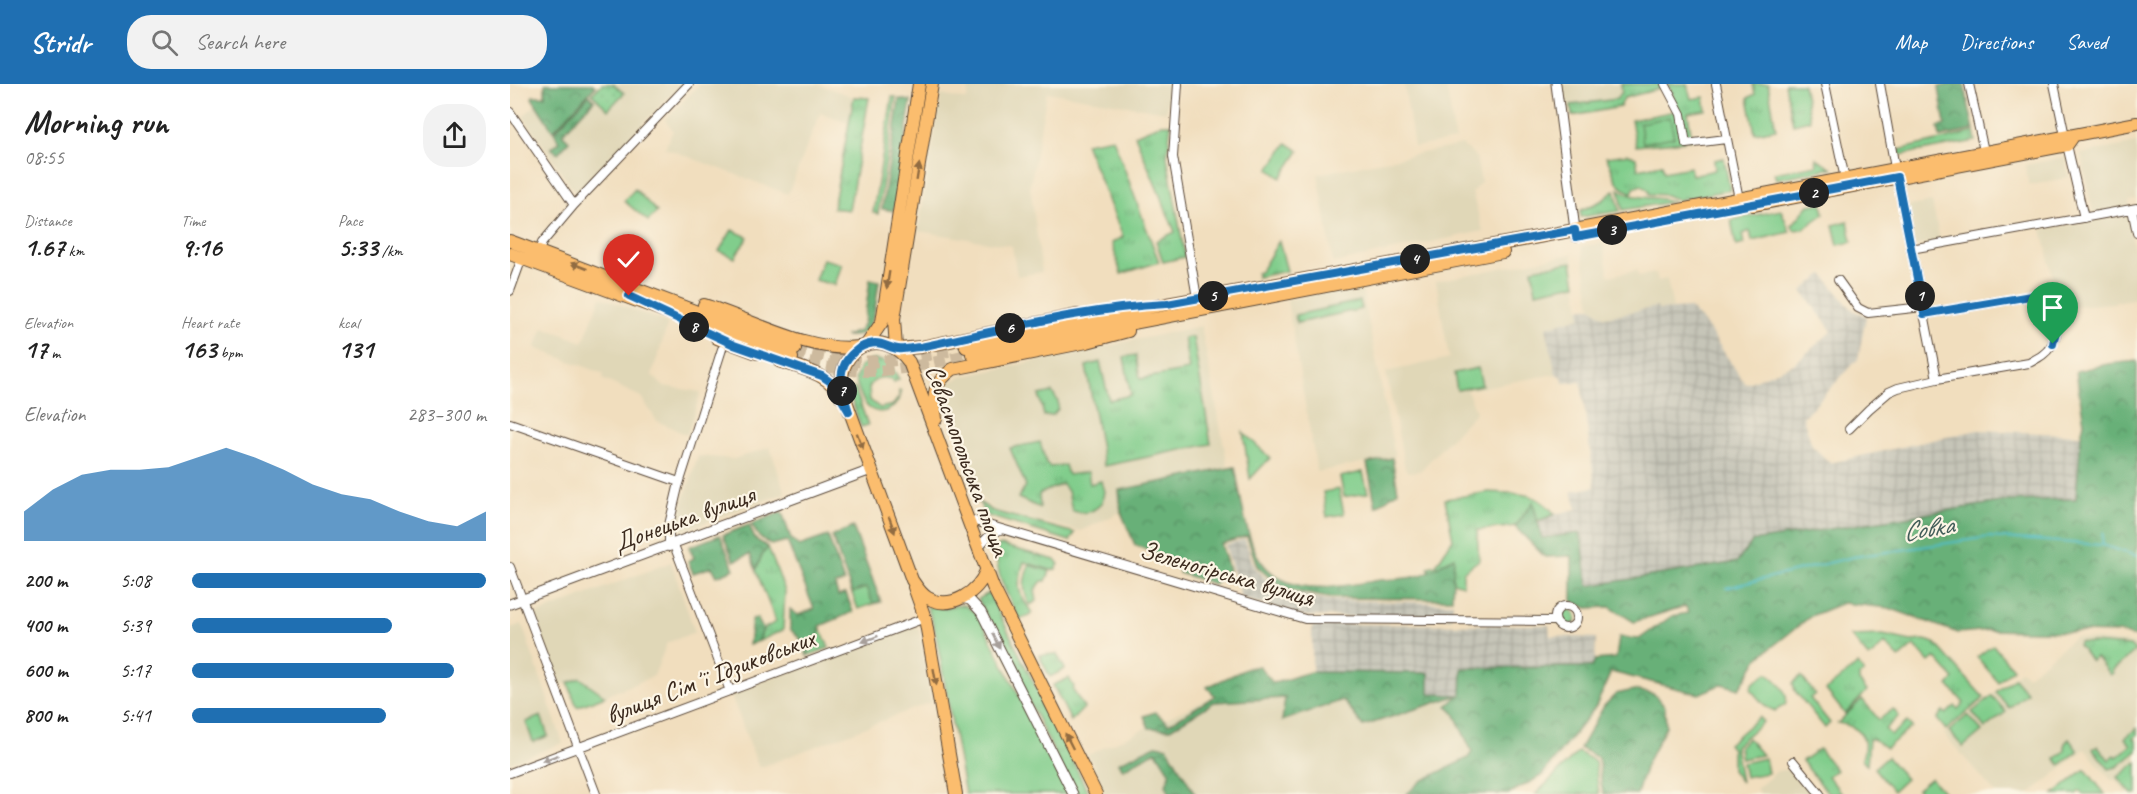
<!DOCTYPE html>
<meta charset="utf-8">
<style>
body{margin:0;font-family:Caveat,sans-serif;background:#f2f2f2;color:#222;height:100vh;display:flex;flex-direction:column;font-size:22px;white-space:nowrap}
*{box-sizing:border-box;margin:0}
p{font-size:20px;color:#767676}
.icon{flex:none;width:33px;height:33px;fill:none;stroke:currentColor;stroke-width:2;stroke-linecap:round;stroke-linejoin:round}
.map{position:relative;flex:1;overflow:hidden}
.details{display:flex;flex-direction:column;background:#fff;width:510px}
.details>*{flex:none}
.pin{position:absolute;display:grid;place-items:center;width:51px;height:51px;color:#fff;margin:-62px -26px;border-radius:50% 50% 50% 0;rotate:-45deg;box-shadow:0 0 6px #0007}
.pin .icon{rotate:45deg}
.km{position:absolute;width:30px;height:30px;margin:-15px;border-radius:50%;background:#222;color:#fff;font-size:16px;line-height:30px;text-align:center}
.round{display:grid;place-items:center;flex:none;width:63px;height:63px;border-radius:24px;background:#f2f2f2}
.head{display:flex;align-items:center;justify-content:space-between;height:102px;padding:0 24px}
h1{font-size:33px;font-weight:700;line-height:45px}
.stats{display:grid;grid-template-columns:repeat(3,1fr);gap:9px;height:102px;padding:6px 24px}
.stats div{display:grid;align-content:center}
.stats b{font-size:26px;font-weight:700}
.stats small{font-size:16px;font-weight:400}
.stats p{font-size:16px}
.chart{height:168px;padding:12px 24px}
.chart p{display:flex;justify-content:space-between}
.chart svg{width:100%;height:108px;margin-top:6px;fill:#1f6fb2;opacity:.7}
ul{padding:0 24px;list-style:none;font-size:20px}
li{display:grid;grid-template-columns:96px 72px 1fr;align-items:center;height:45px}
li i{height:15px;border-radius:8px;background:#1f6fb2}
header{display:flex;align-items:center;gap:36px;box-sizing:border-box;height:84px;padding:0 30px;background:#1f6fb2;color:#fff}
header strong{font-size:28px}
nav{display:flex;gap:33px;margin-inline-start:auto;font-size:21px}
.search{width:420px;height:54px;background:#f2f2f2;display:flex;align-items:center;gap:15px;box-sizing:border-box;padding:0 21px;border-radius:24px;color:#767676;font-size:22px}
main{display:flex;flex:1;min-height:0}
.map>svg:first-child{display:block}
</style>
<header>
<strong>Stridr</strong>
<div class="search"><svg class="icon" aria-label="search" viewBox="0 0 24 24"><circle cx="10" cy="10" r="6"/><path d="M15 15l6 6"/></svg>Search here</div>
<nav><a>Map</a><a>Directions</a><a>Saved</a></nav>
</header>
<main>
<section class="details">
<div class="head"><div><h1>Morning run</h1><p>08:55</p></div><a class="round"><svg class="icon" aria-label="share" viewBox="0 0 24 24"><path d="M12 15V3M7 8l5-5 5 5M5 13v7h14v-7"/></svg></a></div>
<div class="stats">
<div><p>Distance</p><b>1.67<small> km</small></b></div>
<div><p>Time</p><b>9:16</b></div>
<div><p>Pace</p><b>5:33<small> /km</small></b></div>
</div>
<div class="stats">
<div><p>Elevation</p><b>17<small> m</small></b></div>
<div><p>Heart rate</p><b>163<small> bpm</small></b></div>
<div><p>kcal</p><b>131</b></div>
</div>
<div class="chart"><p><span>Elevation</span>283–300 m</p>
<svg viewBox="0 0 160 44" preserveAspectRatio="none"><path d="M0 44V32L10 23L20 17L30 15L40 15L50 14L60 10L70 6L80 10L90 15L100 21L110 25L120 27L130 32L140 36L150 38L160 32V44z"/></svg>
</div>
<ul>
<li><b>200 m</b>5:08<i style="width:100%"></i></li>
<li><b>400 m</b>5:39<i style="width:68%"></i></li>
<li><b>600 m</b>5:17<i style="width:89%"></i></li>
<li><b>800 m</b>5:41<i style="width:66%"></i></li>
</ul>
</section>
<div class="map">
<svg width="1627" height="710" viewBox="0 0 1627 710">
<defs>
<pattern id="industrial-grid" width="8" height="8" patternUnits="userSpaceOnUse" patternTransform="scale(1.5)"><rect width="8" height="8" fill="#c6c5b8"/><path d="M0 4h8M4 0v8" fill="none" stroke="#aba99e"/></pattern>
<pattern id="grass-tufts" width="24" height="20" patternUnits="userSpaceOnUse" patternTransform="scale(1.5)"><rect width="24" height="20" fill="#81cd8c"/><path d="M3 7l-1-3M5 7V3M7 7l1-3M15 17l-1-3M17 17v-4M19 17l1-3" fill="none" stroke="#70b078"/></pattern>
<pattern id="forest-crowns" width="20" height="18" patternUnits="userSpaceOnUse" patternTransform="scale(1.5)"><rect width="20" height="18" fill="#68b078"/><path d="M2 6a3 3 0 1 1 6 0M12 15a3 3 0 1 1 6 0" fill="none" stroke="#578f62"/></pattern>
<pattern id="garden-dots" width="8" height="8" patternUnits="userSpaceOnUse" patternTransform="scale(1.5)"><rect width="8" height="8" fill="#81cd8c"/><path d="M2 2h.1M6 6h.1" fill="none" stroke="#70b078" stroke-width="1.8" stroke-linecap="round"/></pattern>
</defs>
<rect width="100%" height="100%" fill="#fcf5e5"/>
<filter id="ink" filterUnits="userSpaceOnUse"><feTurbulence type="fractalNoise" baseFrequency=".0167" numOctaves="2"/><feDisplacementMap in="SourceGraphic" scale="12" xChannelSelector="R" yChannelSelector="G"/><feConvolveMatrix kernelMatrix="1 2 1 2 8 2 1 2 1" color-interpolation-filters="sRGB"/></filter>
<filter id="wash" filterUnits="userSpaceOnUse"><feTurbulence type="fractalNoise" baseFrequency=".008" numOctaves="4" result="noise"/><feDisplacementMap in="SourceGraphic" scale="24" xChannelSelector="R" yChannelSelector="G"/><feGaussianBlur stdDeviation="1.35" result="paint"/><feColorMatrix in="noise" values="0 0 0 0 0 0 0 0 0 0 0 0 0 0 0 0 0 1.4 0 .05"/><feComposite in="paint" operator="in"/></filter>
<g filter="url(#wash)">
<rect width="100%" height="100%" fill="#f1debe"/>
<!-- built -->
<path fill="#e0d7b7" d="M50,0H171L66,110L13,32Z
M190,0H307L344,13L339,38L310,29L278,110L155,64L163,46L155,36Z
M459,0H660L656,28L537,8L520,102L532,188L507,192L502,162L408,147L431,11L457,16Z
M894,0H936L945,56L904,63Z
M1049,0H1110L1112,11L1107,16L1052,24Z
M1627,59V115L1619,117L1620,122L1583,129L1571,70Z
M952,61L966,73L971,98L962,108L973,147L823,179L808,90Z
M1555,73L1559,93L1519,102L1515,81Z
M1422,118L1430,157L1404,162L1394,123Z
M1617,131L1627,178V214L1606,218V219L1555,223L1551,210L1545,204L1532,145Z
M1093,159L1099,192L1127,186L1128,192L1146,189L1148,197L1157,195L1163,224L1148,226L1147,223L1095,233L1081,223L1071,162Z
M1062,170L1071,233L1036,243L1046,290L957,306L966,328L910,387L898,388L895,384L876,288L939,274L926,197Z
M851,200L885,372L807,388L777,216Z
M91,213L158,239L142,291L153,302L191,308L177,351L147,337L131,313L92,295L94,290L25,264L33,243L73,258Z
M691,242L718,383L609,406L611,428L571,447L485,426L472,415L439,329L435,313L440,298L450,293Z
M260,363L275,409L172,447L168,433L188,372L224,375Z
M161,478L185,548L157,559L144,592L95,612L70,594L49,602L24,531Z
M12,540L53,659L0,679V544Z
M404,542L409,545L421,618L249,684L220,609Z
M1565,553L1627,560V710H1617L1606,696H1601L1575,665L1520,710H1486L1434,650L1511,586L1517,592Z
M1090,585L1095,606L1085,626L1038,690L1003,710H599L597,707L598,710H594L589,700L592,698L578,671L746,592L762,604L802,588Z
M1280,685L1302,710H1251L1246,705L1267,687Z"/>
<!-- industrial -->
<path fill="url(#industrial-grid)" d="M1313,190L1336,219L1344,227L1356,232L1348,275L1293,333L1302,362L1320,379L1468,346L1571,351L1566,415L1497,417L1227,478L1078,502L1071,449L1032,454L1028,438L1045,430L1067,425L1062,407L1085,403L1071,298L1053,299L1052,293L1046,290L1036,243L1071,233L1070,225L1081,223L1095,233L1147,223L1148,226L1180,224L1196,241L1235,300L1284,280L1322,247L1292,207Z
M735,455L744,483L760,498L776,508L819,516L943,519L942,534L791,532L731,514L715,461Z
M802,540L1039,541L1040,552L1086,554L1085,576L1083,583L952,584V611L919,610V589L802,588Z"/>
<!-- grass -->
<path fill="url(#grass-tufts)" stroke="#5e7c55" stroke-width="1.5" d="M1111,0H1151L1153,4L1114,14L1110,23L1062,32L1061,21L1107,15L1112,8Z
M1158,0H1177L1181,15L1194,13L1196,26L1178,29L1182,56H1178Z
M1243,0H1258L1266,45L1245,49L1238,14L1245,10Z
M1275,0H1293L1300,36L1283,40Z
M344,13L359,14L339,126L323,124Z
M382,13H386L368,130L363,129Z
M1165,27L1169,33L1174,57L1126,62L1121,36Z
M651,40H661L657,73L675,173L653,178L646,157L665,148L625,51Z
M1464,48L1466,57L1390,71L1389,66Z
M603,54L649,178L611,190L602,159L613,153L575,59Z
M1119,70L1126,74L1128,85L1152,80L1154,88L1180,83L1182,91L1205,86L1204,76L1214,74L1220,106L1167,116L1156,111L1139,110L1138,106L1131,101L1124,104L1122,109C1101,100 1106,89 1096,73Z
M1306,74L1322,84L1266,95L1264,89L1307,81Z
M1109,105C1127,118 1143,110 1162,118L1113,126Z
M1105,106L1110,127L1071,133L1070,127L1093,116Z
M769,157L777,187L747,193V189L751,187Z
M850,217L852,225L787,239L785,231Z
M683,253L701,360L594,382L576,282L590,278L599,316L621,311L614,273L626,271L630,295L679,286L674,254Z
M360,276C375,274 382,282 389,295L384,298C375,290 364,293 359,304L360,316L370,324L383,321L389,313V307H391C391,324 370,335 357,322C351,316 348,303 345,295L350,283Z
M337,303L345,305L358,341L351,343Z
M542,308L548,317V325L543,331L534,332L529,311Z
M530,358L536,379L540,383L555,381L558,391L578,388L580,400L591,397L594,407L592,419C582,429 576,430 562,427L558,407L552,400L529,410L530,424L508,414L516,402L500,364Z
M979,408C1008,410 1025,406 1045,430C1020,442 995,444 967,446L969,476L953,488V501L922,492L918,483L926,481L943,455L935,415Z
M469,418L483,427L565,449L560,457L475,431Z
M491,461L545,476L549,480L546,485L541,486L514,478C506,505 507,506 522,529L510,536C499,514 484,490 487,463Z
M258,463L275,507L273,546L249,557L253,545L266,538L246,487L251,473Z
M519,481L540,487L536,497H532L525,506L527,517L520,521C512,506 513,497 519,481Z
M479,509L579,710H565L468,515Z
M1048 534a9 9 0 1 1 18 0a9 9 0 1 1-18 0Z
M311,545L319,564L297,572Z
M1373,551L1401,557L1415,556L1425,559L1474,614L1436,646L1427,635L1433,627L1436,630L1445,622L1448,625L1454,619L1438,601L1444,595L1425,573L1419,578L1404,561L1389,574L1375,559L1359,574L1341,552Z
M1569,558L1620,562L1625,567L1602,587L1603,589L1600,591L1586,573L1581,577L1568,561Z
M547,570L555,585L540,593L529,571Z
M1348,580L1354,588L1349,592V597L1357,607L1335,630L1316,606Z
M1291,592L1305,610L1300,614L1320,639L1315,644L1285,607L1283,599Z
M559,594L564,603L563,606L574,624L561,637L543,601Z
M1352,615L1369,636L1383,625L1389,632L1375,645L1381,651L1397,638L1402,643L1376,664L1363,655H1359L1357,681L1352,675C1359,653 1351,643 1328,639Z
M1249,633L1253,638L1225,662L1231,698L1222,686V665L1218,660Z
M1627,644V651L1624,654L1627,658V667L1607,683L1599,685L1583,665L1588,662L1599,676L1605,671L1607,673L1621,661L1615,654Z
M1309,665L1326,686L1318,692L1332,710H1319L1292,677Z
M1575,685L1595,710H1573L1570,707L1566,710H1544Z"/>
<!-- forest -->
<path fill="url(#forest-crowns)" stroke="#526d4b" stroke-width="1.5" d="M35,0H83L85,3L43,47L22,14L23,12H35Z
M1441,0H1454L1464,46L1430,53L1428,43L1435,41L1429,3Z
M79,11L84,16L52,50L59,57L48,69L41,64L49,58L44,48Z
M389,15L401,17L384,127L372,125Z
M360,195L369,197C365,220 367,256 335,252L349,247L354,239Z
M1627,277V553L1609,549L1481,546L1448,549L1379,524L1333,519L1301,532L1248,574L1229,605L1212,600L1189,610L1101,588L1086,622L1031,692L998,710H897L911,697L958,674L962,668L944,629L937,622L949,611L853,642L833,616L772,637L775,614L704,618L660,645L639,644L634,632L645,628L659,640L705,612L697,603L738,584L749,582L763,599C777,597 788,590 802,588L919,589V610L951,611L952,584L1082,583L1085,576L1106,574L1109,553L1129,555L1162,532L1178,529L1176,522L1124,538L1100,523L1077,524L1062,517V472L1035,473L1005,443L1023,418L1032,454L1071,449L1078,502L1227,478L1243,457L1497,417L1566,415L1571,351L1574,339L1566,287L1598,280Z
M882,374L888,407L866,423L857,379Z
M725,383C730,408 736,456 750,476C778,516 830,502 870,496C883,495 899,495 911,491C922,487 934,478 944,473L942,515L820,514L778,506L761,495L747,482L737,452L711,460L719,486L704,500L669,489L670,479L625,461L611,428L609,406Z
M272,428L281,455L289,462L318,452L334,498L325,501L328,512L336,509L343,528L310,542L311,545L297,572L291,556L280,545V525L288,531L304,525L277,457L261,461L249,453L241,440Z
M239,441L245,455L258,463L251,473L246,486L240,470L224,477L213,451Z
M343,443L371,518L363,520L356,504L342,509L322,452Z
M210,451L224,485L207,492L202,483L183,489L178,477L184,474L179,463Z
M247,534L253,545L249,557L239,561L242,535Z
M1124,606L1144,610L1155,623L1156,642L1136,681L1127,710H1093L1088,674L1070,664L1094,622L1106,610Z
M646,661L657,663L685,710H660L656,701L660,689L646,667L613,685L608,679Z"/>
<!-- park -->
<path fill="#81cd8c" stroke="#5e7c55" stroke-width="1.5" d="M1160,33L1164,53L1133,59L1130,39Z
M777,59L789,67L771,94L759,85Z
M125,105L147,128L138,137L114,117Z
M1312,119L1314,130L1293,145L1284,146L1282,141L1299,121Z
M1271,126L1280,148L1242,157L1240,147L1232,150L1234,160L1226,162L1221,136Z
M1338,137L1342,158L1328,161L1323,141Z
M222,146L238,153C234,161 228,165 225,174L209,167Z
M313,175L332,180L325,201L305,196Z
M1062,178L1066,200L1026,208L1022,185Z
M968,284L972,301L947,306L944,289Z
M733,348L760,374L740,395Z
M853,388L858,409L834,413L830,393Z
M829,405L834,430L817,433L813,408Z
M356,504L363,520L348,525L342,509Z
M446,521H454L468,530L558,710H455L425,546L417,522L436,524Z
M1483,561L1503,585L1488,598L1467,573Z
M1257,589C1266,595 1281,610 1275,621L1265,627L1256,623L1241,606L1242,600Z
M70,594L95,612L67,623L58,599Z
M1504,594L1517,609L1499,624L1486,608Z
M1482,612L1496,628L1475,644L1462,628Z
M1458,631L1472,647L1453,663L1439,647Z
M31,632L38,652L23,658L16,638Z
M1238,654L1252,671L1231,675L1229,663Z
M1559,655L1568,667L1550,681L1545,675L1555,667V659Z
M1068,668L1085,677L1089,710H1026Z
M1377,673L1396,695L1383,707L1364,684Z
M1255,674L1258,689L1235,693L1232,679Z
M1627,678V710H1622L1608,693Z
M1421,694L1434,709L1433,710H1411L1407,705Z"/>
<!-- garden -->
<path fill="url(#garden-dots)" stroke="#5e7c55" stroke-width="1.5" d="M92,0H103L114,9L98,26L82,10Z"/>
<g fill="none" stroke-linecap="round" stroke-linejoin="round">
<!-- stream -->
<path stroke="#4fbdc6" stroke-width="2" d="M1592,461L1593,449
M1216,504L1343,473L1479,453L1592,461L1627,472"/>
</g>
</g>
<g filter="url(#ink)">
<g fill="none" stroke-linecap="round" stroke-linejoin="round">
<!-- primary-tunnel -->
<path stroke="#cdba9e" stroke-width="12" stroke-dasharray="12 6" stroke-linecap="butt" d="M285,265C301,269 318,274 335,276C372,281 408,273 443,266
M282,274C307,280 334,287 360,287C394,286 428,278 461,270"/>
<!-- minor casing -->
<g stroke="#564536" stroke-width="10">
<path id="minor" d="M668,0L663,73L687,214
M1155,0L1171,30L1176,60L1216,55
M1206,0L1229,115
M1315,0L1335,95
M1370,0L1385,84
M1459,0L1474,67
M1544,0L1555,52
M0,28L64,121
M1557,61L1574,134
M1387,93L1427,295
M1622,125L1627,149
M1401,165L1627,124
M29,167L32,159L64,121L179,0
M1328,196L1348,224L1358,229L1413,223
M0,207L12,174
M0,339L169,398
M1339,345L1359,325L1379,308L1388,304L1427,295L1519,279C1528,274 1535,271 1541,262C1548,252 1553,217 1544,208L1414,230
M458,435L795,535L1045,537
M164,461L220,607
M159,463V441L168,403L212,265
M468,463L481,450L490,446
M0,483L86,710
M1045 533a11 11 0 1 1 22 0a11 11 0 1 1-22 0Z
M1283,677L1310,710
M0,689L415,534"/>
</g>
<!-- tertiary casing -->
<g stroke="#564536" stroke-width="11">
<path id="tertiary" d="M1046,0L1066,153
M451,514L460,516L471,528L563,710
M0,520L361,386"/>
</g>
<!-- primary casing -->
<g stroke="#564536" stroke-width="14">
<path id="primary" d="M1243,121L1557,61L1564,51
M0,157L285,265
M0,170L282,274
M194,221C241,235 299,269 349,263
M207,254L247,269
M357,260L372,238L409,0
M456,263L657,220L1012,156L1627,39
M386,264L384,235L422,0
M388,265L411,263L567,231
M462,270L993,168
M269,277C293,285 319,289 332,314
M426,335C423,311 422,300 443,285L577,258L618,247
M476,487C468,508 441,527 418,514C411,510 406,502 402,496L332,306C327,261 373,242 399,278L483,503L586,710
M404,503L415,534L446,710"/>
</g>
<!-- minor -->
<use href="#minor" stroke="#fff" stroke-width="8"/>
<!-- tertiary -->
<use href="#tertiary" stroke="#fff" stroke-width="9"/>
<!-- primary -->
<use href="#primary" stroke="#fbbd6e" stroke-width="12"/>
</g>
<!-- one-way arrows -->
<defs><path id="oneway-solid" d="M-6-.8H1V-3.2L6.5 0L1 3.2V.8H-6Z" transform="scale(1.5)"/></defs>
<g fill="#916c42">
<use href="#oneway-solid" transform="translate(408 88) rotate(-81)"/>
<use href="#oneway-solid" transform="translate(69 182) rotate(-159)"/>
<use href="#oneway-solid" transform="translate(378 196) rotate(99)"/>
<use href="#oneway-solid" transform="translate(350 357) rotate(69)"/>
<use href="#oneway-solid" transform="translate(382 441) rotate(70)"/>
<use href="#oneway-solid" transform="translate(425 593) rotate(80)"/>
<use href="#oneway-solid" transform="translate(559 657) rotate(-117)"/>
</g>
<g fill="#a79f9a">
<use href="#oneway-solid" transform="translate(360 555) rotate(159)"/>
<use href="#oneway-solid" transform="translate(486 557) rotate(63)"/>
<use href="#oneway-solid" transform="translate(40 674) rotate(160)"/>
</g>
</g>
<g fill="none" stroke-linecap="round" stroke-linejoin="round" filter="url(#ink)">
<!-- route casing -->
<g stroke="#fff" stroke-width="12">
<path id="route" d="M119,212L224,261L312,292L322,299L339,328C332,307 324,285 344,268C350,262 357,260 365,259C374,259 380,264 388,265C394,266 404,263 411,263C492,246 574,224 657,220L1065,146L1066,153L1387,93L1414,230L1544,208C1556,220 1546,245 1543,260"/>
</g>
<!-- route -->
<use href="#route" stroke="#1f6fb2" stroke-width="8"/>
</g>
<g text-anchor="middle" stroke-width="4.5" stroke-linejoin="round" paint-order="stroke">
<!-- street labels -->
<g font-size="26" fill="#3b2a1e" stroke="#fcf5e5">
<text transform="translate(458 376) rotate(70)" y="9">Севастопольська площа</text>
<text transform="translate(174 434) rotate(-20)" y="9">Донецька вулиця</text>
<text transform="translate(717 489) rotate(16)" y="9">Зеленогірська вулиця</text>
<text transform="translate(200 592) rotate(-21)" y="9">вулиця Сімʼї Ідзиковських</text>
</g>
<!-- water labels -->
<g font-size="27" font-style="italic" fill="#425d59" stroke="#fcf5e5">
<text transform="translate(1418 444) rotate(-9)" y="9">Совка</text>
</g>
</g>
</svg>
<div class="pin" style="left:1543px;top:260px;background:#1e9e55"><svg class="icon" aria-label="arrive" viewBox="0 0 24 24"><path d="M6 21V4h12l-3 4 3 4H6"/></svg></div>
<div class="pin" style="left:119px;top:212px;background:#d93025"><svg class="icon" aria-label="check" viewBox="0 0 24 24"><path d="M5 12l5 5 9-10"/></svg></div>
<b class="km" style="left:1410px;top:212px">1</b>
<b class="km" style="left:1304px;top:109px">2</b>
<b class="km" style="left:1102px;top:146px">3</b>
<b class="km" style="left:905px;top:175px">4</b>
<b class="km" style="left:703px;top:212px">5</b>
<b class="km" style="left:500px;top:244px">6</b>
<b class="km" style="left:332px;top:307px">7</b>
<b class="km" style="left:184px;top:243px">8</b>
</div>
</main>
